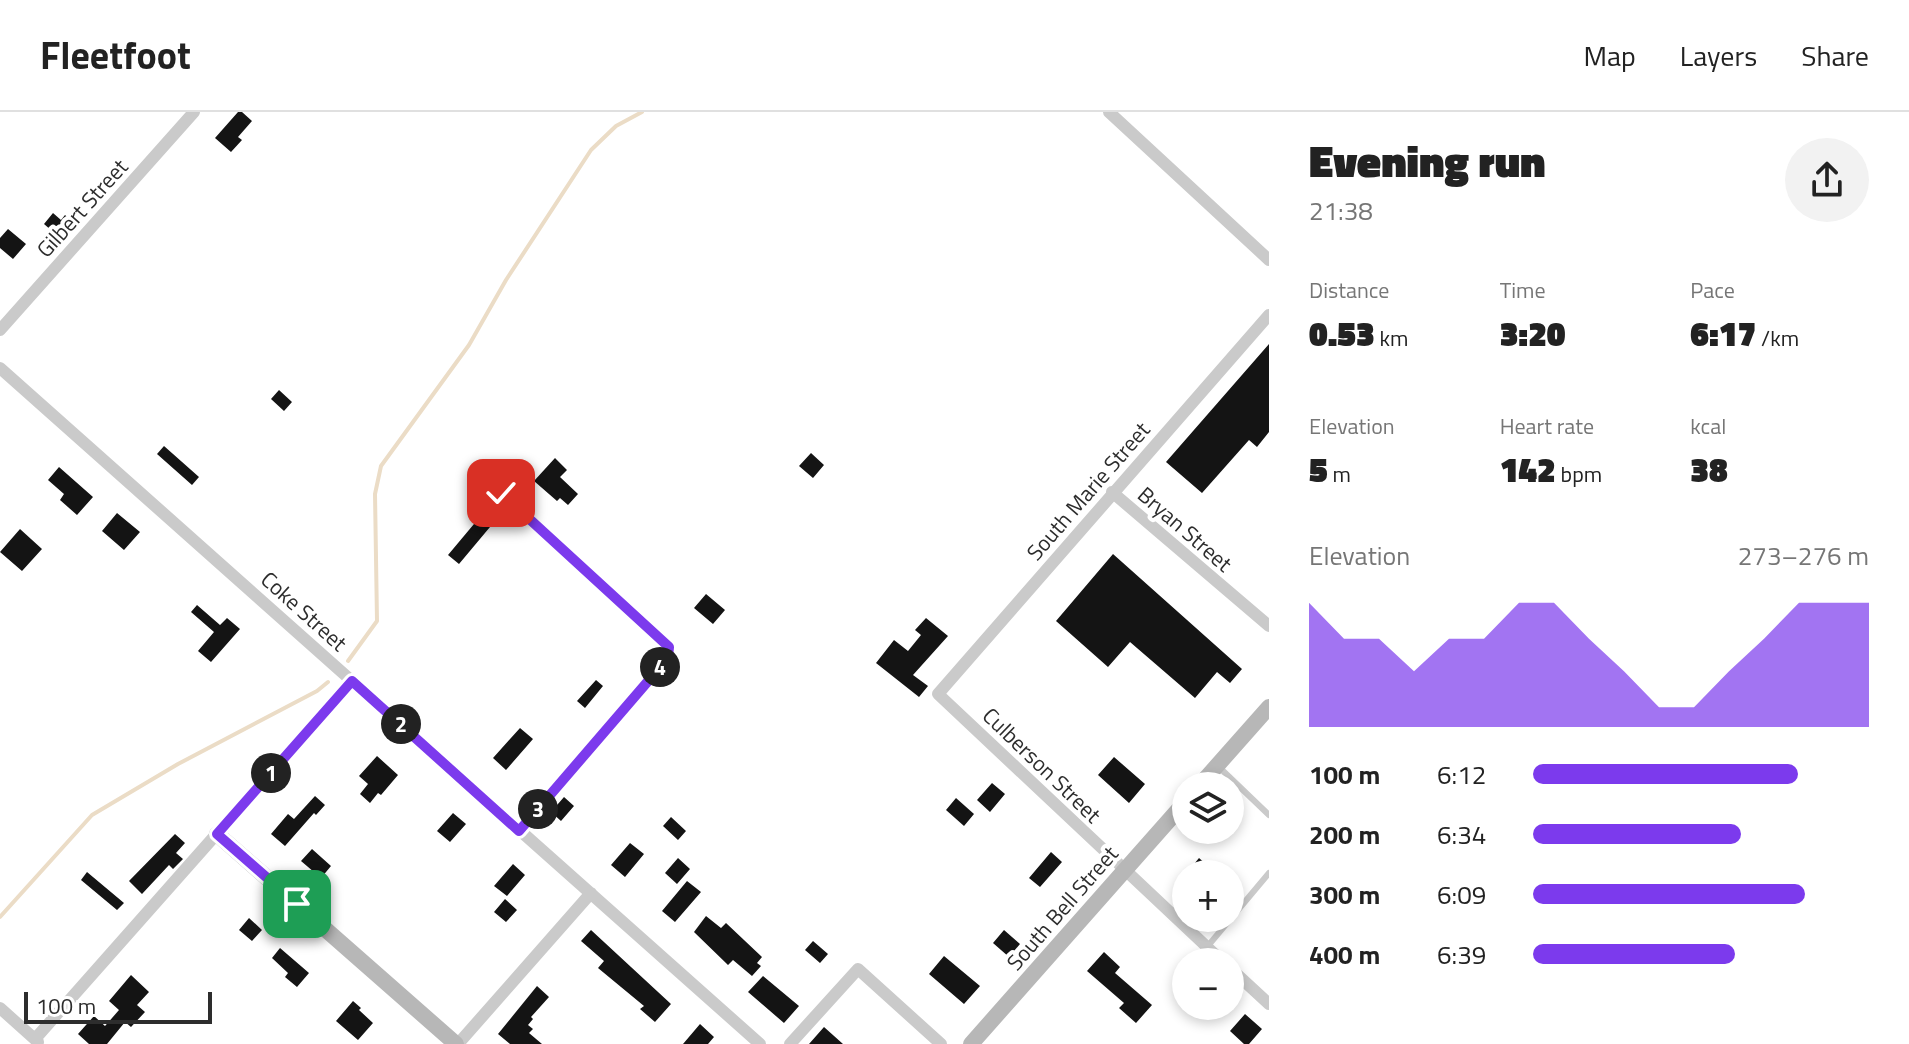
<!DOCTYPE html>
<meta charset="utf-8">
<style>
body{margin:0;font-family:"Titillium Web",sans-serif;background:#f2f2f2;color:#222;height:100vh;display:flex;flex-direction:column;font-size:30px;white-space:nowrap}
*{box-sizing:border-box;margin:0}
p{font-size:26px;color:#767676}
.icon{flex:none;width:44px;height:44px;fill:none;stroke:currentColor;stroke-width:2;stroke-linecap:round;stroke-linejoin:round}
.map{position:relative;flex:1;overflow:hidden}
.sheet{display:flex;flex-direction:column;background:#fff;width:640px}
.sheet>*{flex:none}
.buttons{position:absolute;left:1172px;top:660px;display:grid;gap:16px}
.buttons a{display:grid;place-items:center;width:72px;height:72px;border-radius:50%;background:#fff;box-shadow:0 4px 12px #0003;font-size:40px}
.scale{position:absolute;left:24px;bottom:20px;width:188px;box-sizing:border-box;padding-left:8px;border:4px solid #2d2d2d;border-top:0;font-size:22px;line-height:28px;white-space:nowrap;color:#2d2d2d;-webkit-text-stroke:6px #fff;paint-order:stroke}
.pin{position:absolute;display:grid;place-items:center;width:68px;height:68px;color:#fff;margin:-34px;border-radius:16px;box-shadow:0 4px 12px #0006}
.km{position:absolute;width:40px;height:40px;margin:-20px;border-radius:50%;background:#222;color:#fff;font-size:22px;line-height:40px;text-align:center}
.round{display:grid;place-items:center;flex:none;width:84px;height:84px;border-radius:42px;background:#f2f2f2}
.summary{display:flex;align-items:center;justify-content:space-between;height:136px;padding:0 40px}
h1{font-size:44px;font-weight:800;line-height:60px}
.stats{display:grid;grid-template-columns:repeat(3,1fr);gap:12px;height:136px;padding:8px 40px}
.stats div{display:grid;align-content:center}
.stats b{font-size:34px;font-weight:800}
.stats small{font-size:22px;font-weight:400}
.stats p{font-size:22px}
.chart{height:224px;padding:16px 40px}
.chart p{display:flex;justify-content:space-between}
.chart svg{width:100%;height:144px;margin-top:8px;fill:#7c3aed;opacity:.7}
ul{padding:0 40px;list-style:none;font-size:26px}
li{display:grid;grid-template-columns:128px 96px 1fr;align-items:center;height:60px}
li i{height:20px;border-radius:10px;background:#7c3aed}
header{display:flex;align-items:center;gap:48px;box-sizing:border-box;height:112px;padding:0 40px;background:#fff;border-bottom:2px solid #e0e0e0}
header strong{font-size:38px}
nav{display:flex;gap:44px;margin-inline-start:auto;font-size:28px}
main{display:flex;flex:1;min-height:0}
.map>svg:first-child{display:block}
</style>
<header>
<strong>Fleetfoot</strong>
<nav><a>Map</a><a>Layers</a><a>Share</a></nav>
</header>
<main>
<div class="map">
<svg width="1269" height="932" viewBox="0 0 1269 932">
<rect width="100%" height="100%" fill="#fff"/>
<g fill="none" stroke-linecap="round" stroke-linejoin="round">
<!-- stream -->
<path stroke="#ebdcc6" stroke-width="4" d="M348,549L377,509L375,382L381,354L469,233L506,168L591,38L616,14L642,0
M0,805L92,703L178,652L317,579L328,570"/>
</g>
<!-- building -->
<path fill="#141414" d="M238,0H242L252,9L238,25L242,28L231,40L215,26Z
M53,101L61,108L65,103L73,110L59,125L44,112Z
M8,117L26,132L13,147L0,136V126Z
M1269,232V320L1257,335L1249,328L1202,381L1166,350Z
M279,278L292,290L284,299L271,287Z
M164,334L199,365L192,373L157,342Z
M811,341L824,353L813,366L799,354Z
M555,346L567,358L560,365L578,382L568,393L560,386L557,389L534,369Z
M59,355L93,385L77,403L60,388L64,382L48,368Z
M117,401L140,420L124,438L102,419Z
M479,406L490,415L459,452L448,443Z
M20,417L42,437L22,459L0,440Z
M1113,442L1242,557L1230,571L1217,560L1195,586L1130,530L1108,555L1056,509Z
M706,482L725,498L713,512L694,496Z
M197,493L220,513L227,506L240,517L211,550L198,539L214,520L191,500Z
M926,506L948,524L913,563L928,574L919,585L876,551L894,528L908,539L921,523L915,518Z
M596,568L603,574L585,596L577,589Z
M520,616L533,627L506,658L493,646Z
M377,644L398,663L381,683L378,681L370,691L360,682L368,672L359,664Z
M1114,645L1145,672L1129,691L1098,663Z
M992,671L1005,682L990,700L977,688Z
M315,684L325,693L316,703L314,701L285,734L271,722L288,702L294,707Z
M564,685L574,694L561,709L551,700Z
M956,686L974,702L964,714L946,698Z
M453,701L466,712L450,730L437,719Z
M671,705L686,719L678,728L663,714Z
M175,722L185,731L176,741L183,747L173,757L169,753L142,782L129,769Z
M630,731L644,742L625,765L611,753Z
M312,737L331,754L321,766L301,749Z
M1051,740L1062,750L1040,775L1029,766Z
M678,746L690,757L677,772L665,761Z
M1199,746L1217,762H1186Z
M513,752L525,763L507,784L494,774Z
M87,760L124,791L117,798L81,768Z
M687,769L701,780L675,810L662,799Z
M505,787L517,798L506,810L494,800Z
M706,804L721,816L726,811L762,845L757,851L761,854L752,864L733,848L728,853L694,820Z
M249,806L262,818L252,829L239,818Z
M591,818L671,892L655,910L640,897L644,894L598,856L604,849L581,829Z
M1004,818L1020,832L1009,845L993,831Z
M813,829L828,842L820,851L805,838Z
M280,836L309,861L297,875L285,865L288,861L272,846Z
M1104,840L1120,855L1115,861L1152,893L1136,911L1119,896L1124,891L1087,859Z
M944,844L980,874L964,892L929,862Z
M131,863L149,880L137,893L145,900L131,915L125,910L107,932H89L78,922L94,904L105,914L119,898L109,889Z
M763,864L799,894L784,911L748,880Z
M537,874L549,885L531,905L533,907L528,913L533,917L529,921L542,932H510L498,922Z
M353,889L361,896L359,898L373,911L358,928L336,909Z
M1245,902L1262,917L1249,932H1244L1230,919Z
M700,912L714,925L708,932H683Z
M824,915L843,932H809Z"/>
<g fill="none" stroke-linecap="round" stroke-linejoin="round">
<!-- lane -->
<path stroke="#cacaca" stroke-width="6" d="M1220,656L1269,703
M1207,835L1269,761"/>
<!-- street -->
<path stroke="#cacaca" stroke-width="12" d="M1109,0L1269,148
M0,218L194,0
M0,256L760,932
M1112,380L1269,514
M501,381L669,535L668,546L519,719
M1223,850L938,582L1269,203
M1230,856L1269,892
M0,896L38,930
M35,927L352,569
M458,932L591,781
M790,932L858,857L941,932"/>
<!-- secondary -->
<path stroke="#b7b7b7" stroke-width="16" d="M1199,674L1269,595
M217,722L456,932
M971,932L1186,689"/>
</g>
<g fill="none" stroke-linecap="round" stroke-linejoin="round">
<!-- route casing -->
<g stroke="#fff" stroke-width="16">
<path id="route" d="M297,792L217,722L352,569L519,719L668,546L669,535L501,381"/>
</g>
<!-- route -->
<use href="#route" stroke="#7c3aed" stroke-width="10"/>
</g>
<g text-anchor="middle" stroke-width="8" stroke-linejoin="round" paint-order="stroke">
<!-- street labels -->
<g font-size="22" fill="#2d2d2d" stroke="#fff">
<text transform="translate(82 96) rotate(-48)" y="8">Gilbert Street</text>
<text transform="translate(1088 379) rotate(-49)" y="8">South Marie Street</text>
<text transform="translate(1185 417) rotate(41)" y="8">Bryan Street</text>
<text transform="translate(304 499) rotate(42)" y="8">Coke Street</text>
<text transform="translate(1042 653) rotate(44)" y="8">Culberson Street</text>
<text transform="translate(1062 796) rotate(-49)" y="8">South Bell Street</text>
</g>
</g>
</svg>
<div class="buttons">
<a><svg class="icon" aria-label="layers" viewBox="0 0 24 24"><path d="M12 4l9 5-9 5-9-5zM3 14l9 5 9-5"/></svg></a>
<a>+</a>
<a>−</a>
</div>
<div class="scale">100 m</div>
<div class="pin" style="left:297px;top:792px;background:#1e9e55"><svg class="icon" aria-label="arrive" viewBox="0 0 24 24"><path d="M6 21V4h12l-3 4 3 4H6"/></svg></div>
<div class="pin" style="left:501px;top:381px;background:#d93025"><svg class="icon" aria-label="check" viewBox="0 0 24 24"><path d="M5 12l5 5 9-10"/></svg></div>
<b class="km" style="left:271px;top:661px">1</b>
<b class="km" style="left:401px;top:612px">2</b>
<b class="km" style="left:538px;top:697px">3</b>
<b class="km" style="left:660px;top:555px">4</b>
</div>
<section class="sheet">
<div class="summary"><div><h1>Evening run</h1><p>21:38</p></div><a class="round"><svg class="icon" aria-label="share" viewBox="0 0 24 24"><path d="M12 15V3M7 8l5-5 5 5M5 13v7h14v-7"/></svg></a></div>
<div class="stats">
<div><p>Distance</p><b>0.53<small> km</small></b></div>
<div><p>Time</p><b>3:20</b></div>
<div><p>Pace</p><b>6:17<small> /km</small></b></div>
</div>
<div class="stats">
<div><p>Elevation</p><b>5<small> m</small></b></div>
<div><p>Heart rate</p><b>142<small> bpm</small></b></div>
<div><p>kcal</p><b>38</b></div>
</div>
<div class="chart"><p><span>Elevation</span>273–276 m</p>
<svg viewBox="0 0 160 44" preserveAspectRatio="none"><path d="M0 44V6L10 17L20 17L30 27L40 17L50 17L60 6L70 6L80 17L90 27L100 38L110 38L120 27L130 17L140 6L150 6L160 6V44z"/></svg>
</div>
<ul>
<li><b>100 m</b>6:12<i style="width:79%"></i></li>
<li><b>200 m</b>6:34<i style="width:62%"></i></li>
<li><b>300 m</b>6:09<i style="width:81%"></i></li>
<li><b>400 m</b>6:39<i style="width:60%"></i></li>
</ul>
</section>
</main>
